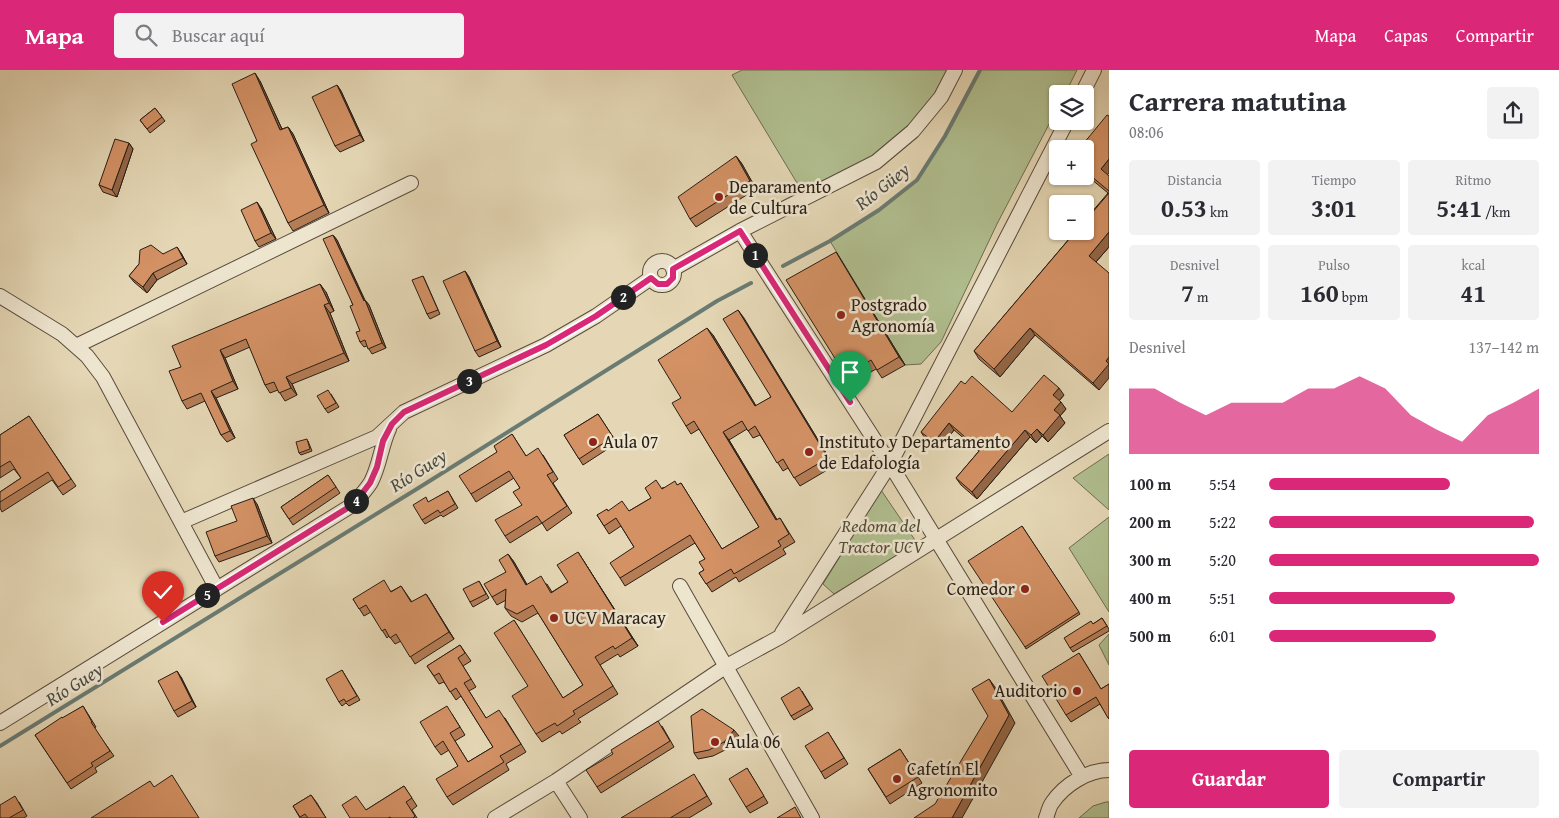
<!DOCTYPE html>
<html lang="es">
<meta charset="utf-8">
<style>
body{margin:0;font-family:"Gentium Book Plus",serif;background:#f2f2f3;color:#2b2b33;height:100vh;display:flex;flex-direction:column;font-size:19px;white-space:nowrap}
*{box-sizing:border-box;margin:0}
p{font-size:16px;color:#7c7c81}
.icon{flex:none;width:28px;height:28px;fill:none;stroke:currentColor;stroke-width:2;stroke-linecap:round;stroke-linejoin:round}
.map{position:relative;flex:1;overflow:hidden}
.sheet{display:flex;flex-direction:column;background:#fff;width:450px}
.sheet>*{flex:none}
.tools{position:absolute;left:1049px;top:15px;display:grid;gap:10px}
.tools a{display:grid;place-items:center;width:45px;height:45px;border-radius:5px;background:#fff;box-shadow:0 1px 4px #0004;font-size:25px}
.pin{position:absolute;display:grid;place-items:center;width:42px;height:42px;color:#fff;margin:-51px -21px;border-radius:50% 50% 50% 0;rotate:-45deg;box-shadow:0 0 5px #0007}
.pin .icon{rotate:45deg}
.km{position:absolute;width:25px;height:25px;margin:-12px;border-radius:50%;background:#222;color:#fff;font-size:14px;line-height:25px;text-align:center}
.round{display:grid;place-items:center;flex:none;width:52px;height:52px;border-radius:5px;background:#f2f2f3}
.summary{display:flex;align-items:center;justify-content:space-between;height:85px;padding:0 20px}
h1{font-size:28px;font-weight:700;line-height:38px}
.metrics{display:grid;grid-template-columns:repeat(3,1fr);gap:8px;height:85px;padding:5px 20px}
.metrics div{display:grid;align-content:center;border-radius:5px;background:#f2f2f3;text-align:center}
.metrics b{font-size:25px;font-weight:700}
.metrics small{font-size:14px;font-weight:400}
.metrics p{font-size:14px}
.chart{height:140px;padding:10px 20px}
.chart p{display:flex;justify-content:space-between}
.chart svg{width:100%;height:90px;margin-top:5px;fill:#db2777;opacity:.7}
.button{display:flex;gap:10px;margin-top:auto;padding:10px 20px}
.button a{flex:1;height:58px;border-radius:5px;background:#db2777;color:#fff;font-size:20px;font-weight:700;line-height:58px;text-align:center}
.button a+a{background:#f2f2f3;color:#2b2b33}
ul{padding:0 20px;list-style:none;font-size:16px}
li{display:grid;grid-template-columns:80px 60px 1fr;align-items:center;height:38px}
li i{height:12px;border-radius:6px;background:#db2777}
header{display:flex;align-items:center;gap:30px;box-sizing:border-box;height:70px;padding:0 25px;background:#db2777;color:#fff}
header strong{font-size:24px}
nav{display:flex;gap:28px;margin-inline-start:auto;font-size:18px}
.search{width:350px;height:45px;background:#f2f2f3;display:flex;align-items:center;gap:12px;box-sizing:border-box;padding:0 18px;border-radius:5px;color:#7c7c81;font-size:19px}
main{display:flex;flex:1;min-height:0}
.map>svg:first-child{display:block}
</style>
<header>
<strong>Mapa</strong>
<div class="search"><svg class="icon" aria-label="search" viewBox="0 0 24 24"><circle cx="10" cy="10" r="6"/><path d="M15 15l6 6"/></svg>Buscar aquí</div>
<nav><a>Mapa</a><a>Capas</a><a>Compartir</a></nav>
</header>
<main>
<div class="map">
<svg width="1109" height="748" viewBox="0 0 1109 748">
<rect width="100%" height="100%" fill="#e5d7b5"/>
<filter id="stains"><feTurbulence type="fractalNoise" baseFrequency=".004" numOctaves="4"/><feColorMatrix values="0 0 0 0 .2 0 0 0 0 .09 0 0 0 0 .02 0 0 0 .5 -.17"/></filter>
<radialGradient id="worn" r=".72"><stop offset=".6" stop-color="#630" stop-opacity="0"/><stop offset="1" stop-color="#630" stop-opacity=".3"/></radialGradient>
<!-- green -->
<path fill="#b1bf90" stroke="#6c6e52" d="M742,0H950L937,25L911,57L875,89L803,123L732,5Z
M980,0H1077L1065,24H1058L1057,39L997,154L941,272L921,294L905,295L830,171L879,140L917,110L945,66Z
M1109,384V440L1073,408Z
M881,420L917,473L834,524L823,514Z
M1109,447V542L1069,478Z
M1109,564V595L1099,575Z
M1106,732H1109V748H1079L1093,736Z"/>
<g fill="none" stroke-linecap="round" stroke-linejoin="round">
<!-- stream -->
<path stroke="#6a7b73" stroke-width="4" d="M783,196L830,171L879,140L917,110L945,66L980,0
M0,676L420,417L717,231L751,213"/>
<!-- minor casing -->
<g stroke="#574c3d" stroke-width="16">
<path id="minor" d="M1082,24L1094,0
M740,161L890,394L1082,707
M650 203a12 12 0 1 1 24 0a12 12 0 1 1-24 0Z
M673,199L740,161L876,92L913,61L941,27L955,0
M0,226L62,264L87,286L103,307L217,519
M76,276L411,113
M181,452L377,367L404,342L546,275L596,246L651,208
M680,516L812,748
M782,563L890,394L1067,51
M0,653L354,434C359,427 367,419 371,412C380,395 381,376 389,359
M556,711L580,748
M495,748L556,711L725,597L780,567L1109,361
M1046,748C1048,743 1049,737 1052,733C1064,715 1088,700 1109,700"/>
</g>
<!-- minor -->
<use href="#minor" stroke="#eee5cf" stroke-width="14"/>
</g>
<!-- wall -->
<path fill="#b57d56" stroke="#281d15" d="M260,11L282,59L288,57L293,64L329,143L293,161L288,153L257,71Z
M337,15L341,21L364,71L340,82L335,76Z
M155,38L165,51L150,63L140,50Z
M129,73L133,79L117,127L103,122L99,115Z
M1085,79L1109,106V177L1096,192L1099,320L1035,265L1000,307L979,289L974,281L1108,123L1085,104Z
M736,86L742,94L756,119L696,157L690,149Z
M261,138L276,169L259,177L255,171Z
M333,165L337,170L365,230L369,235L386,278L372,284L367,276L364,277L360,272V261Z
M836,182L905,295L882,308L876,299L851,314L846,306Z
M181,183L187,194L157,210L147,223L134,212L129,206L139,194L163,184Z
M465,201L469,207L501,277L479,287L475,281Z
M423,206L425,210L440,244L430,249L427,244Z
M326,222L334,241L330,243L349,291L292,314L297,325L285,331L278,320L270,323L265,315L250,277L225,288L238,319L216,328L235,368L227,372L221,365L205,331L187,339L182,331L181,297Z
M738,240L834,396L800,416L788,398L783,401L760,365L753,368L747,359L729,370L777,450L780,448L795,472L783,479L786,484L739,512L736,507L712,522L699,503L704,500L705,489L695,473L625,516L620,508L634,477L621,456L609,464L597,445L608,441H629L651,428L662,418L678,415L681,413L722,479L759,457L699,359L691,364L686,356L681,328L713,265L756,336L771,327Z
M965,314L1012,342L1064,325L1059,331L1066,339L1060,346L1065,353L1048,372L1042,366L1036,373L1030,367L977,429L961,415L956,408L979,381L954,360L939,380L926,370L921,362Z
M331,324L339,337L328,343L325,339Z
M598,344L617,373L583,395L564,365Z
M29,346L76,416L63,425L52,410L2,442L0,438V422L21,408L14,399L0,408V365Z
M512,364L526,386L543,385L558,409L553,413L572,443L547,461L542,453L510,473L505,466L522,435L520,418L514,408L476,432L471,424L497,382Z
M308,371L312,381L301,385L299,383Z
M328,405L340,423L293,455L281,437Z
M448,421L458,438L443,447L441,445L425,454L422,450L429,432Z
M257,434L272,473L219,492L215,486L237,451Z
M1022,456L1080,544L1026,579L1025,577Z
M508,484L514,492L527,515L547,514L552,522L568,512L583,490L638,576L620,587L618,584L600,595L618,624L578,649L581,652L562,664L560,661L542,672L536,664L528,616L514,550L563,628L583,615L538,543L522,552L511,546L505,538L506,530L497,535L492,527L506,502Z
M479,511L489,528L473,537L470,532Z
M401,516L412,532L426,524L454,569L415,594L401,571L395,574L389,566L387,568L371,542L364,546L353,529L392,521Z
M1102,548L1109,559V561L1073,582L1070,578L1093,554Z
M460,575L471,591L463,596L476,617L469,621L486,648H505L526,682L506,694L509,700L453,735L447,727L458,696L449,680L441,685L435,677L452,644L465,665L455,671L468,692L493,677L461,626L456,630L444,612L439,614L427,596Z
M1079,583L1101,619L1109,614V649L1100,634L1071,652L1066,645Z
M342,600L360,630L349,636L346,633L342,636L339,632Z
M181,607L196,637L178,647L174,641Z
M802,621L813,639L794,650L791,646Z
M83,636L96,657L94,658L114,686L95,698L97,702L71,719L35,665Z
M662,656L674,677L601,723L597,717L613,684Z
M828,662L848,694L825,709L821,702Z
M739,666L729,678L713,686L698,689L694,683Z
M900,679L922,713L890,734L868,699Z
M747,698L768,733L750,743L746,737Z
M699,712L712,734L689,748H621Z
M404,716L417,736L412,740L417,748H350L366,740Z
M311,725L317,733L326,748H300L293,736Z
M19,732L27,746L24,748H0Z"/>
<!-- shaded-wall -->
<path fill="#946646" stroke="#281d15" d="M255,3L260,11L286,68L280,60Z
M337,15L341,21L364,71L360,65Z
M288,57L293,64L329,143L324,135Z
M129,73L133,79L117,127L112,120Z
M736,86L742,94L756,119L750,111Z
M1109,89V103L1106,106L1101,99Z
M257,132L261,138L276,169L271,163Z
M1109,162V177L1095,193L1089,186Z
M333,165L337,170L367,236L364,231Z
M177,177L181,183L187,194L183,188Z
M836,182L841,190L905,295L899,287Z
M465,201L469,207L501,277L497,271Z
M153,203L157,210L147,223L143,217Z
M320,214L326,222L334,241L329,233Z
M365,230L369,235L386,278L382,273Z
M324,235L330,243L349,291L344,283Z
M738,240L744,248L834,396L828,388Z
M707,258L713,265L761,344L755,336Z
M1030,258L1035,265L1000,307L994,299Z
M220,280L225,288L238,319L233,311Z
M1109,287V308L1099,320L1093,313L1106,291Z
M286,307L292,314L297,325L291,318Z
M1059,318L1064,325L1058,332L1053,325Z
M211,321L216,328L235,368L230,361Z
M1061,332L1066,339L1060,346L1065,353L1048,372L1043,365L1054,340Z
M949,353L954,360L939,380L934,372Z
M1037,359L1042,366L1036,373L1031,365Z
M1025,360L1030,367L977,429L972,422Z
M723,362L729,370L782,458L776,450Z
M253,428L257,434L272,473L267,466Z
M578,482L583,490L638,576L632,568Z
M508,484L514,492L532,523L526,515Z
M426,524L430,530L454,569L449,562Z
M177,601L181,607L196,637L192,631Z
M989,609L995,617L1015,653L962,748H952L1009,645Z
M734,660L739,666L729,678L724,672Z"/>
<!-- building -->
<path fill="#d39164" stroke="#281d15" d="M255,3L280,60L288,57L324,135L288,153L251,74L257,71L232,14Z
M337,15L360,65L335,76L312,27Z
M155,38L162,47L147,59L140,50Z
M1107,45L1109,46V89L1101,99L1109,106V121L1085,101V79H1079Z
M115,69L129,73L112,120L99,115Z
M736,86L750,111L690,149L678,127Z
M1109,123V162L1089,186L1109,203V287L1106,291L1109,294L1093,313L1030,258L994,299L974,281L1076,161H1085V151Z
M257,132L271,163L255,171L241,140Z
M333,165L364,231L365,230L382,273L368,279L365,270L360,272L356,262L360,261L350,236L353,235L323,169Z
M151,175L163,184L177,177L183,188L153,203L143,217L129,206L139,194L140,180Z
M836,182L899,287L877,300L871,290L846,306L786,210Z
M465,201L497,271L475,281L443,211Z
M423,206L438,240L427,244L412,210Z
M320,214L329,233L324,235L344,283L286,307L291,318L279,323L274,312L265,315L246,269L220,280L233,311L211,321L230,361L221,365L201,323L182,331L169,301L181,297L172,276Z
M738,240L828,388L794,408L783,389L777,393L755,356L748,361L742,351L723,362L776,450L780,448L789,464L778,471L781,476L734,504L731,499L706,514L699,503L704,500L699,492L705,489L690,465L620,508L610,493L634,477L616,448L604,456L597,445L607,439L608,441L622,431L629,441L651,428L645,418L656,410L662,419L675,411L677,415L681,413L722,479L759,457L694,351L686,356L672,333L681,328L658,290L707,258L755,336L771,327L723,249Z
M1044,305L1059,318L1053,325L1061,332L1054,340L1060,345L1043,365L1037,359L1031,365L1025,360L972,422L956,408L980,380L949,353L934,372L921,362L961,311L965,314L972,306L1012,342Z
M328,320L336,333L325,339L317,326Z
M598,344L613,367L579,389L564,365Z
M29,346L71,409L58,417L48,402L0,432V422L21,408L10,391L0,397V365Z
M512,364L526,386L538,378L553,402L547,405L567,436L542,453L537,446L505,466L495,450L522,435L513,422L520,418L509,401L471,424L459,406L497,382L494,376Z
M307,369L310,379L299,383L296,372Z
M328,405L336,417L289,449L281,437Z
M448,421L455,434L440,443L438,440L422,450L413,435L426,427L428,432Z
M253,428L267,466L215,486L206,462L237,451L231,436Z
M1022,456L1079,542L1025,577L968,491Z
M578,482L632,568L615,579L613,576L595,587L613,616L573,641L575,644L557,656L555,653L536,664L512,626L528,616L494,563L514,550L563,628L583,615L533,535L517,544L505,538L506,519L492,527L484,514L506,502L499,490L508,484L526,515L541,506L551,523L568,512L557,495Z
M384,510L391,522L401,516L411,532L426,524L449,562L410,587L396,564L390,568L385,559L382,561L366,535L359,539L353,529Z
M479,511L486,524L470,532L463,519Z
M1102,548L1107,556L1070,578L1064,568L1091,551L1093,554Z
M460,575L465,583L458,588L471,609L464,613L486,648L499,640L521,674L500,686L504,692L447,727L436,709L458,696L443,671L435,677L420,652L447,636L460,657L450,663L468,692L493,677L456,618L450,622L439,603L434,606L427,596Z
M1079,583L1101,619L1109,614V648H1108L1096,627L1066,645L1042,606Z
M342,600L357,626L346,632L344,629L339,632L326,609Z
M177,601L192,631L174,641L158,611Z
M989,609L1009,645L952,748H914L935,734L988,646L972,619Z
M799,617L810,635L791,646L781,628Z
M83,636L92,652H91L110,681L91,693L93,696L67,713L35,665L62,647V648Z
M702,639L734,660L724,672L709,680L694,683L691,646Z
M658,651L670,671L597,717L586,700L613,684L611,680Z
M828,662L844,688L821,702L805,676Z
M900,679L918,707L886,727L868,699Z
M747,698L764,726L746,737L729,709Z
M694,704L707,726L670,748H621Z
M172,705L199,748H91L150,711L154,717Z
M404,716L412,728L406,732L415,746L413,748H391L390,747L388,748H350L342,735L356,726L366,740Z
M311,725L326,748H308L305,744L300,747L293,736Z
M15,726L23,740L9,748H0V735Z
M795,737L801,748H777Z"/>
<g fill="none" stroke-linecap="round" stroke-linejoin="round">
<!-- route casing -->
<g stroke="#fff" stroke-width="10">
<path id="route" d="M163,552L354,434L370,413L377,397L383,371L392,354L404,342L546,275L596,246L651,208L658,214H667L673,208V199L740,161L850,332"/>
</g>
<!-- route -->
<use href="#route" stroke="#db2777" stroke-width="6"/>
</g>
<!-- markers -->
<g fill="#8f2418" stroke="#eee5cf" stroke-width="2">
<circle cx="719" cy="127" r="5"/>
<circle cx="841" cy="245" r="5"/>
<circle cx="593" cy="372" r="5"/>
<circle cx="809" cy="382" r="5"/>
<circle cx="1025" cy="519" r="5"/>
<circle cx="554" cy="548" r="5"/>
<circle cx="1077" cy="621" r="5"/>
<circle cx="715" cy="672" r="5"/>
<circle cx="897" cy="709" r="5"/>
</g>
<g text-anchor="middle" stroke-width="5" stroke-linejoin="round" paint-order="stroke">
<!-- poi labels -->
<g font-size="18" fill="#281d15" stroke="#eee5cf" text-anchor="start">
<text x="729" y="123">Deparamento<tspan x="729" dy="21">de Cultura</tspan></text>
<text x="851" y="241">Postgrado<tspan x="851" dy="21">Agronomía</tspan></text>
<text x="603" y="378">Aula 07</text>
<text x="819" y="378">Instituto y Departamento<tspan x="819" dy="21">de Edafología</tspan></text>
<text x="1015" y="525" text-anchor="end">Comedor</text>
<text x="564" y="554">UCV Maracay</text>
<text x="1067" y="627" text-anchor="end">Auditorio</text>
<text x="725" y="678">Aula 06</text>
<text x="907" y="705">Cafetín El<tspan x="907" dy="21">Agronomito</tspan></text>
</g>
<!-- park labels -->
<g font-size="18" font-style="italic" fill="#514e3a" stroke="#eee5cf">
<text x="881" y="462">Redoma del<tspan x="881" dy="21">Tractor UCV</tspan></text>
</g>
<!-- water labels -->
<g font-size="19" font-style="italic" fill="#494c44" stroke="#eee5cf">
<text transform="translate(882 116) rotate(-38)" y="7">Río Güey</text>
<text transform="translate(418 400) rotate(-32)" y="7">Río Guey</text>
<text transform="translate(74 614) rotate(-32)" y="7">Río Guey</text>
</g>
</g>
<rect width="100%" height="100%" filter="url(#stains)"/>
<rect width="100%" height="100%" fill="url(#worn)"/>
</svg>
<div class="tools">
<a><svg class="icon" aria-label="layers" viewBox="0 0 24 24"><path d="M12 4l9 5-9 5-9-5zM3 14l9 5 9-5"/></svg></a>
<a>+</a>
<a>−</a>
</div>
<div class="pin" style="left:850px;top:332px;background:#1e9e55"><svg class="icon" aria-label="arrive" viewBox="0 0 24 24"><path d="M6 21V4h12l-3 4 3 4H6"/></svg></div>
<div class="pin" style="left:163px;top:552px;background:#d93025"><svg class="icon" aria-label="check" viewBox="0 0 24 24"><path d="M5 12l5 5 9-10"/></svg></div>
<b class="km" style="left:755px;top:185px">1</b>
<b class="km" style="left:623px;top:227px">2</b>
<b class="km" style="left:469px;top:311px">3</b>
<b class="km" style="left:356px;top:431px">4</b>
<b class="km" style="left:207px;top:525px">5</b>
</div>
<section class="sheet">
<div class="summary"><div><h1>Carrera matutina</h1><p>08:06</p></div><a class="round"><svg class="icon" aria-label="share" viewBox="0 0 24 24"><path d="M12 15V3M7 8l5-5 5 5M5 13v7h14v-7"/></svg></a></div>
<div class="metrics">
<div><p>Distancia</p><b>0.53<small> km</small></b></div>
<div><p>Tiempo</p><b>3:01</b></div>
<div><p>Ritmo</p><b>5:41<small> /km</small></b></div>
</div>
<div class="metrics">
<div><p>Desnivel</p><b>7<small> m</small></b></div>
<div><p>Pulso</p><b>160<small> bpm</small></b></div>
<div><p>kcal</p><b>41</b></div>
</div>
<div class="chart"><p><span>Desnivel</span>137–142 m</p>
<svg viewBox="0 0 160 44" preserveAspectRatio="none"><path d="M0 44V12L10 12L20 19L30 25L40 19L50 19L60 19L70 12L80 12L90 6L100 12L110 25L120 32L130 38L140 25L150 19L160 12V44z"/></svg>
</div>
<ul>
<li><b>100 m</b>5:54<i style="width:67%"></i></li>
<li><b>200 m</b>5:22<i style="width:98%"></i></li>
<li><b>300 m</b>5:20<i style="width:100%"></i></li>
<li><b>400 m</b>5:51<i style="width:69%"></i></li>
<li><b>500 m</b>6:01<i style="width:62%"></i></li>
</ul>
<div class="button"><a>Guardar</a><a>Compartir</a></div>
</section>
</main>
